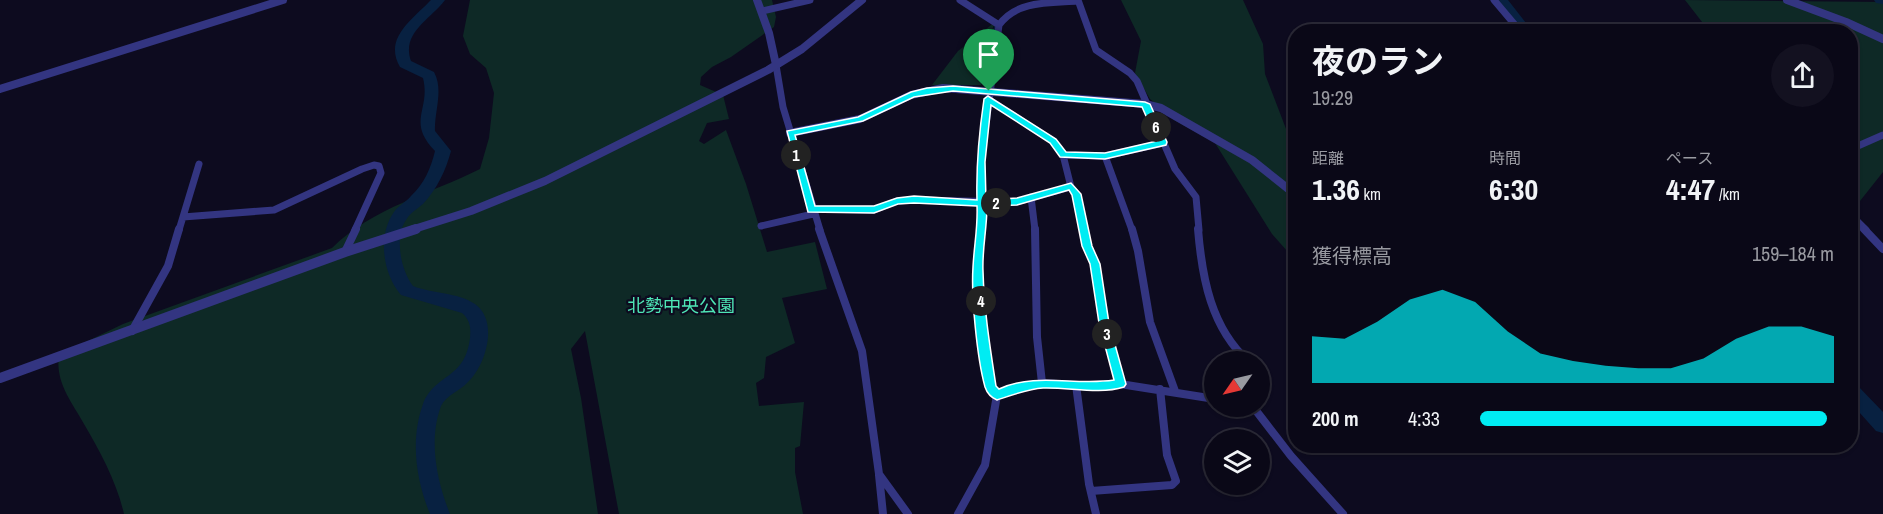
<!DOCTYPE html>
<html lang="ja">
<meta charset="utf-8">
<style>
body{margin:0;font-family:"Archivo Narrow","Noto Sans JP",sans-serif;background:#131120;color:#f1f3f6;height:100vh;display:flex;flex-direction:column;font-size:22px;white-space:nowrap}
*{box-sizing:border-box;margin:0}
p{font-size:20px;color:#999aa1}
.icon{flex:none;width:33px;height:33px;fill:none;stroke:currentColor;stroke-width:2;stroke-linecap:round;stroke-linejoin:round}
.map{position:relative;flex:1;overflow:hidden}
.drawer{position:absolute;left:1288px;top:24px;width:570px;height:429px;display:flex;flex-direction:column;background:#0a0817;border-radius:24px;box-shadow:0 2px 4px #0004,0 0 0 2px #2a2936}
.drawer>*{flex:none}
.needle{width:39px;rotate:236deg}
.buttons{position:absolute;left:1204px;top:351px;display:grid;gap:12px}
.buttons a{display:grid;place-items:center;width:66px;height:66px;border-radius:50%;background:#0a0817;box-shadow:0 2px 4px #0004,0 0 0 2px #2a2936;font-size:30px}
.pin{position:absolute;display:grid;place-items:center;width:51px;height:51px;color:#fff;margin:-62px -26px;border-radius:50% 50% 50% 0;rotate:-45deg;box-shadow:0 0 6px #0007}
.pin .icon{rotate:45deg}
.km{position:absolute;width:30px;height:30px;margin:-15px;border-radius:50%;background:#222;color:#fff;font-size:16px;line-height:30px;text-align:center}
.round{display:grid;place-items:center;flex:none;width:63px;height:63px;border-radius:32px;background:#131120}
.head{display:flex;align-items:center;justify-content:space-between;height:102px;padding:0 24px}
h1{font-size:33px;font-weight:700;line-height:45px}
.figures{display:grid;grid-template-columns:repeat(3,1fr);gap:9px;height:102px;padding:6px 24px}
.figures div{display:grid;align-content:center}
.figures b{font-size:30px;font-weight:700}
.figures small{font-size:16px;font-weight:400}
.figures p{font-size:16px}
.chart{height:168px;padding:12px 24px}
.chart p{display:flex;justify-content:space-between}
.chart svg{width:100%;height:108px;margin-top:6px;fill:#00ecf3;opacity:.7}
ul{padding:0 24px;list-style:none;font-size:20px}
li{display:grid;grid-template-columns:96px 72px 1fr;align-items:center;height:45px}
li i{height:15px;border-radius:8px;background:#00ecf3}
.map>svg:first-child{display:block}
</style>
<div class="map">
<svg width="1883" height="514" viewBox="0 0 1883 514">
<rect width="100%" height="100%" fill="#0d0b1f"/>
<!-- green -->
<path fill="#0e2926" d="M470,0H772L776,17L774,27L731,57L712,67L701,77L700,85L723,95L729,119L707,123L699,141L704,144L726,130L746,184L767,252L815,242L827,289L782,298L795,343L766,357L764,378L756,383L759,406L804,402L800,446L795,448V472L803,514H619L585,331L571,349L581,398L598,514H124C117,483 100,451 84,424C71,401 55,382 59,355L123,324L332,248C372,208 430,194 480,169L489,138L494,93L486,68L470,54L463,36Z
M1121,0H1243L1263,44L1265,74L1296,155V261L1272,234L1215,143L1174,120L1150,99L1135,73L1141,41Z
M1685,0L1883,2V172L1860,201L1851,199V32L1709,31Z
M995,22L988,42L981,85H932L958,51Z"/>
<g fill="none" stroke-linecap="round" stroke-linejoin="round">
<!-- stream -->
<path stroke="#082141" stroke-width="3" d="M986,86L991,41L996,26"/>
<!-- river -->
<path fill="#082141" fill-rule="evenodd" d="M431,0H445C430,20 401,33 411,61L434,72C444,90 434,112 435,131L451,151C446,170 437,189 423,204C417,209 410,213 406,220C394,237 401,271 413,286C433,294 457,292 475,304C499,321 486,365 468,382C460,391 446,395 441,406C428,441 437,482 450,514H430C416,480 410,440 423,404C435,373 465,380 470,338C471,327 470,320 462,313L401,295C383,274 377,236 394,212C398,206 406,202 411,196C424,184 431,168 435,151C406,121 431,110 423,78L400,67C383,38 413,19 431,0Z
M1494,0H1508L1533,32H1519Z
M1874,0H1883V4L1876,3Z
M1851,383L1857,385L1883,412V433L1876,431L1851,403Z"/>
<!-- minor-far1 -->
<path stroke="#333581" stroke-width="7" d="M960,0L999,25
M1078,0L1096,50L1130,73L1137,81L1175,169L1196,197L1199,230
M1494,0L1521,32
M762,11L810,0
M776,65L783,107L820,230
M988,99L1053,141L1063,155L1071,187L1077,194L1084,230
M1851,149L1883,135
M1063,155L1105,156
M1031,197L1035,230
M812,209L874,210L897,201L913,200L1017,202L1071,187
M1851,215L1866,230
M183,217L274,210L362,169L374,165L379,166L381,173L355,230
M761,226L813,214
M179,230L199,164
M982,230L981,162L999,25C1017,0 1050,3 1078,1
M1132,230L1105,156L1163,143"/>
<!-- minor -->
<path stroke="#333581" stroke-width="8" d="M819,229L862,351L879,474L908,514
M1035,229L1037,337L1042,383
M1084,229L1087,246L1095,264L1104,323L1120,384
M1132,229L1138,251L1150,322L1175,391
M1198,229C1202,278 1211,328 1249,362
M1864,229L1883,249
M345,252L356,229
M132,331L168,266L179,229
M1076,385L1089,484L1096,514
M997,395L1042,383L1103,387L1120,384L1215,399
M1249,406L1254,408L1291,456L1343,514
M879,475L883,514
M1091,491L1172,485L1176,481L1167,455L1160,389
M958,514L985,465L997,395C982,374 976,289 977,262C978,251 980,240 982,229"/>
<!-- tertiary-far1 -->
<path stroke="#333581" stroke-width="8" d="M757,0L769,33L776,65
M1787,0L1846,22L1883,39
M0,89L283,0
M790,133L860,119L911,95L943,88L1145,104L1161,108L1252,160L1296,195
M411,230L471,211L545,181L768,70L802,49L862,0"/>
<!-- tertiary -->
<path stroke="#333581" stroke-width="10" d="M0,378L345,252L416,229"/>
</g>
<!-- route -->
<path fill="#00ecf3" stroke="#fff" stroke-width="1.5" fill-rule="evenodd" d="M953,86L1145,102L1150,104L1167,142L1166,145L1105,159L1060,157L1050,143L991,105L985,162L986,200L1017,198L1071,183L1081,194L1092,246L1100,264L1109,323L1126,384L1124,387C1098,395 1070,387 1043,388C1028,389 1012,395 997,400C992,398 987,393 985,387C977,358 971,296 973,267C974,246 978,227 977,206L914,203L898,204L874,213L808,212L787,131L858,117L911,92L927,88ZM953,91L1142,107L1157,141L1105,153L1066,152L1056,139L988,96L984,99C979,133 976,165 977,200L914,196L897,198L874,206H815L795,135L863,121L914,97ZM1069,190L1072,195L1082,246L1090,264L1099,323L1114,380C1075,386 1036,372 999,389L996,386C990,347 984,310 983,271C982,250 987,228 987,206L1017,205Z"/>
<g text-anchor="middle" stroke-width="4.5" stroke-linejoin="round" paint-order="stroke">
<!-- park labels -->
<g font-size="18" fill="#4ee5b5" stroke="#0d0b1f">
<text x="681" y="312">北勢中央公園</text>
</g>
</g>
</svg>
<div class="buttons">
<a><svg class="needle" viewBox="-14 -14 28 28"><path d="M0-13l5 13h-10z" fill="#e53935"/><path d="M0 13l5-13h-10z" fill="#999aa1"/></svg></a>
<a><svg class="icon" aria-label="layers" viewBox="0 0 24 24"><path d="M12 4l9 5-9 5-9-5zM3 14l9 5 9-5"/></svg></a>
</div>
<div class="pin" style="left:989px;top:91px;background:#1e9e55"><svg class="icon" aria-label="arrive" viewBox="0 0 24 24"><path d="M6 21V4h12l-3 4 3 4H6"/></svg></div>
<b class="km" style="left:796px;top:155px">1</b>
<b class="km" style="left:996px;top:203px">2</b>
<b class="km" style="left:1107px;top:334px">3</b>
<b class="km" style="left:981px;top:301px">4</b>
<b class="km" style="left:1156px;top:127px">6</b>
<section class="drawer">
<div class="head"><div><h1>夜のラン</h1><p>19:29</p></div><a class="round"><svg class="icon" aria-label="share" viewBox="0 0 24 24"><path d="M12 15V3M7 8l5-5 5 5M5 13v7h14v-7"/></svg></a></div>
<div class="figures">
<div><p>距離</p><b>1.36<small> km</small></b></div>
<div><p>時間</p><b>6:30</b></div>
<div><p>ペース</p><b>4:47<small> /km</small></b></div>
</div>
<div class="chart"><p><span>獲得標高</span>159–184 m</p>
<svg viewBox="0 0 160 44" preserveAspectRatio="none"><path d="M0 44V25L10 26L20 19L30 10L40 6L50 11L60 23L70 32L80 35L90 37L100 38L110 38L120 34L130 26L140 21L150 21L160 25V44z"/></svg>
</div>
<ul>
<li><b>200 m</b>4:33<i style="width:98%"></i></li>
</ul>
</section>
</div>
